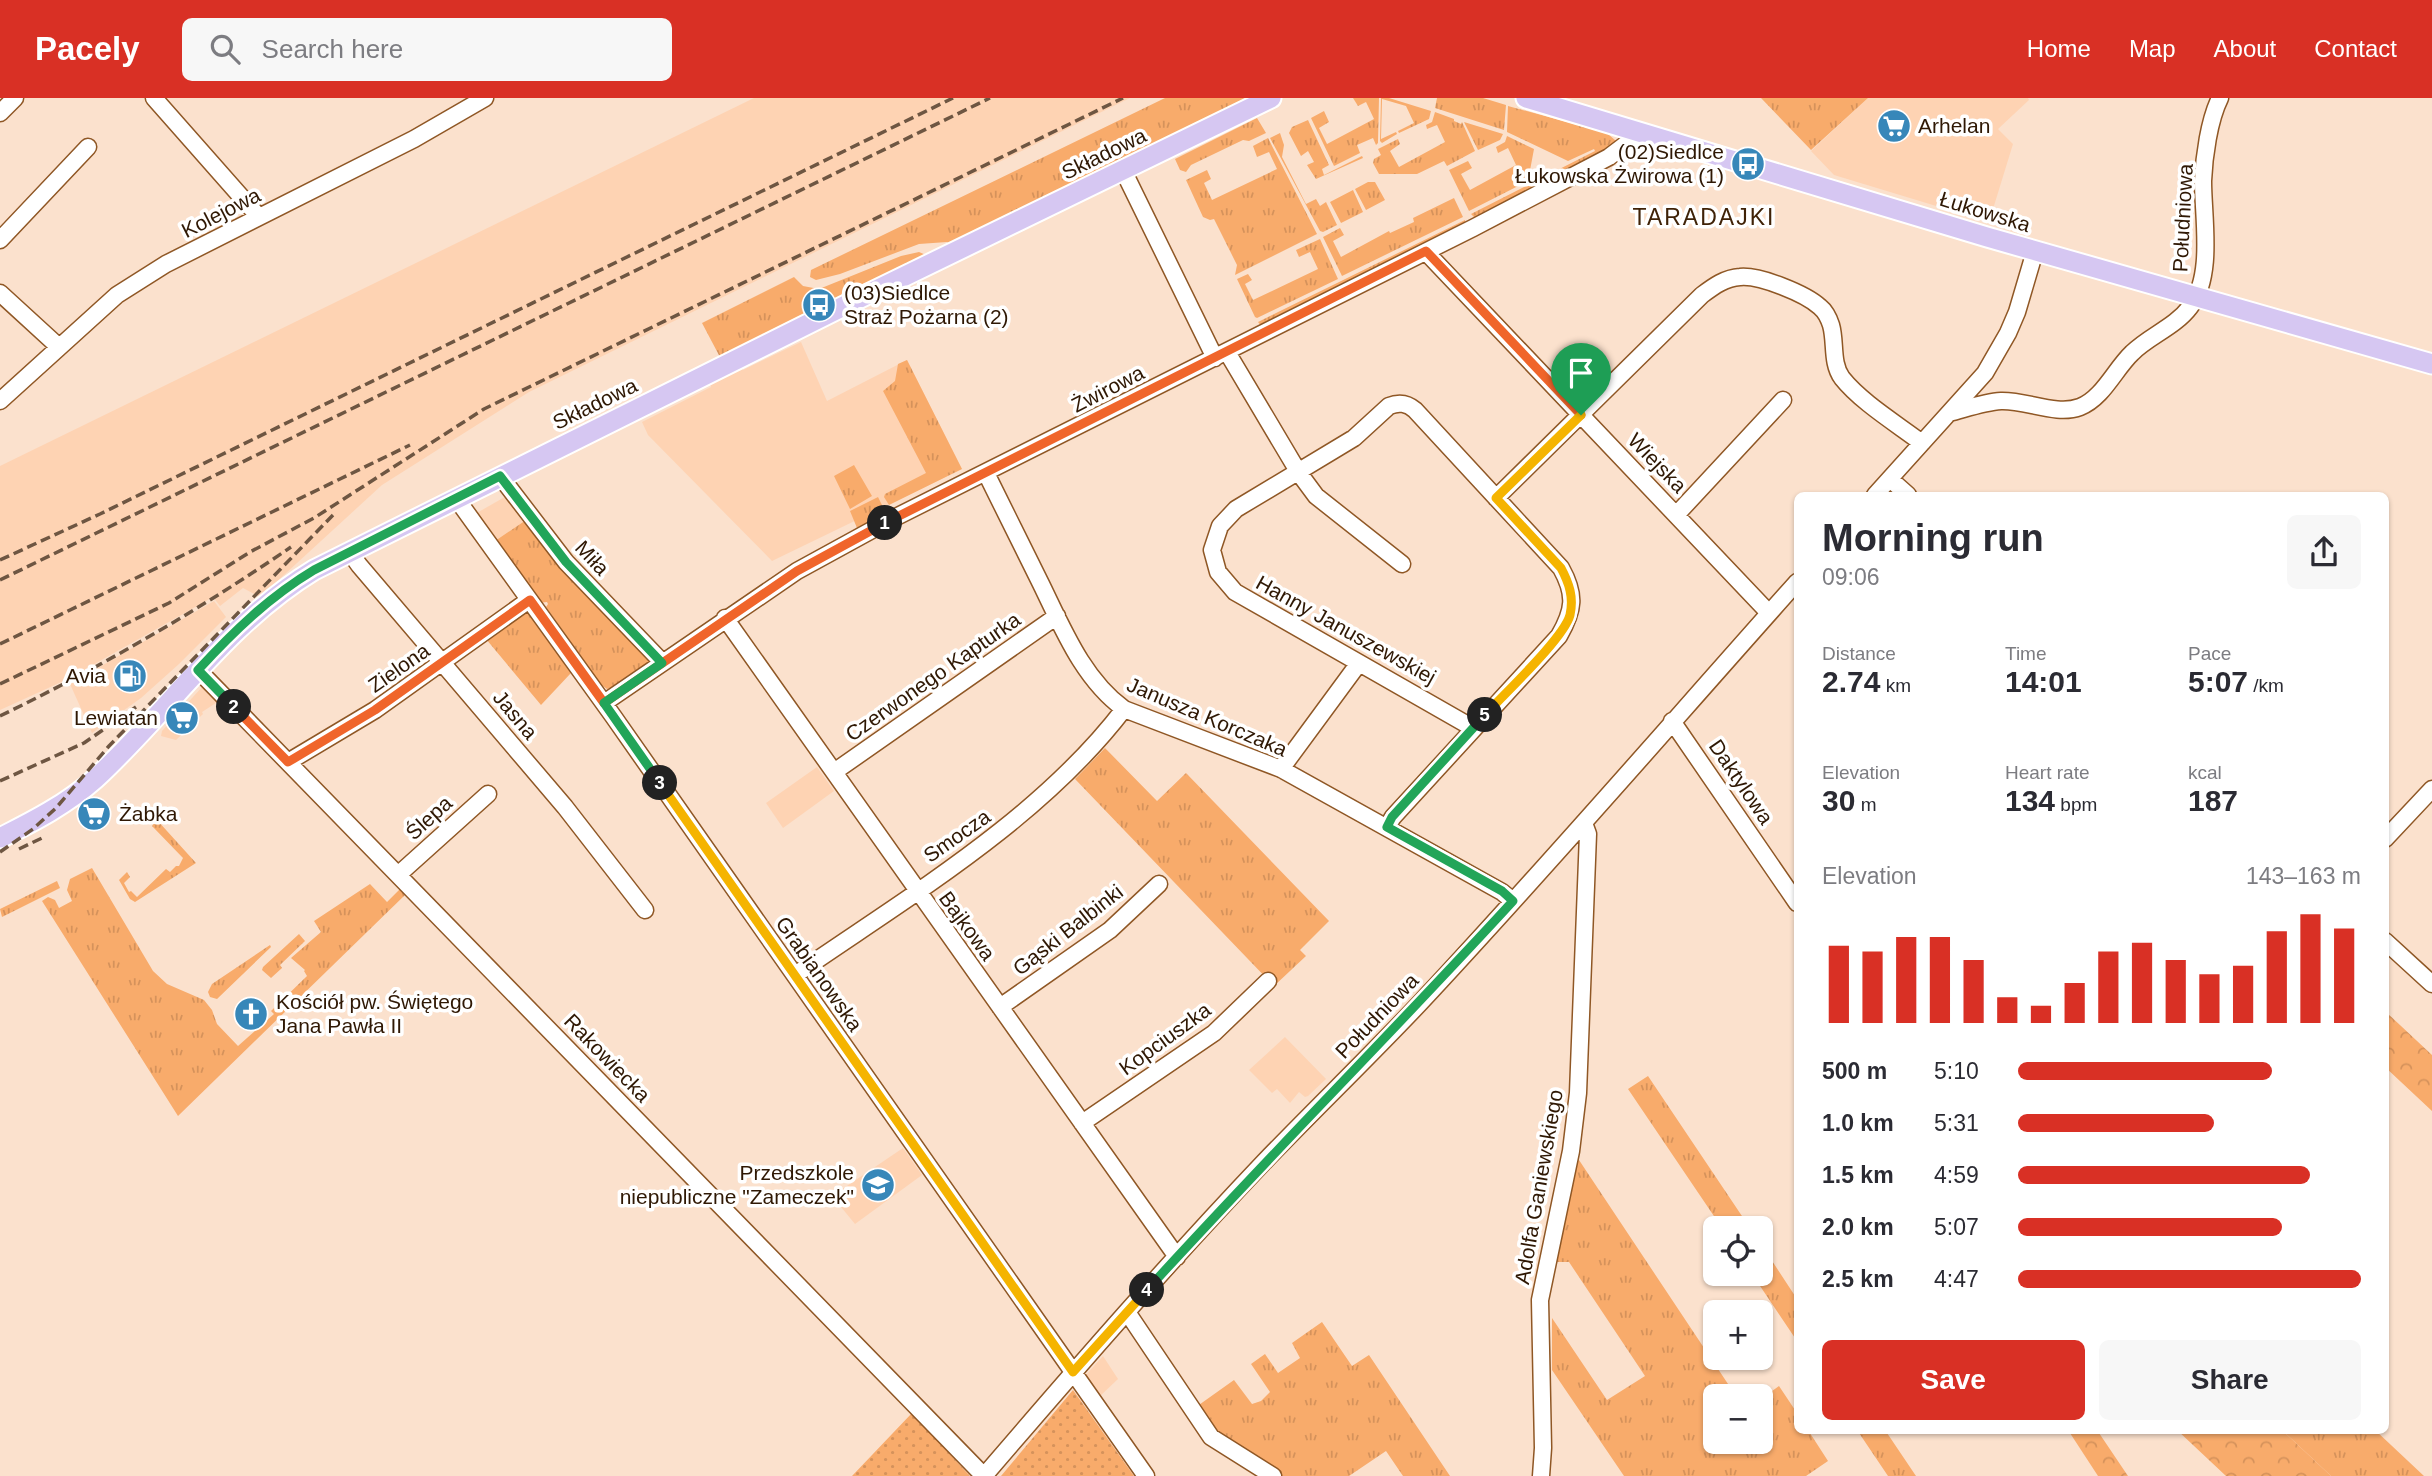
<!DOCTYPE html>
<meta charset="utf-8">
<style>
body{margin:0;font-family:Helvetica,sans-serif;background:#f7f7f7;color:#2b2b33;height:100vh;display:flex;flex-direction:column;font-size:26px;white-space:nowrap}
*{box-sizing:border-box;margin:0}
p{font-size:23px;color:#7c7c81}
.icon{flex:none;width:38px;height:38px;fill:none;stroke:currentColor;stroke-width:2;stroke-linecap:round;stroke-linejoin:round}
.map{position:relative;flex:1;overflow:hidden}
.drawer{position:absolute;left:1794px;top:394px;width:595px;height:942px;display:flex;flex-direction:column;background:#fff;border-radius:10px;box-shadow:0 2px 5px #0004}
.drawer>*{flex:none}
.tools{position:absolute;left:1703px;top:1118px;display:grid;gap:14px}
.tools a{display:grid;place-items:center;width:70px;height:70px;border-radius:10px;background:#fff;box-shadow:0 2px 5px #0004;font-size:35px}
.pin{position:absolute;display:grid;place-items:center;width:60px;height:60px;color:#fff;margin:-72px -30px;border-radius:50% 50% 50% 0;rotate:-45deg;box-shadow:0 0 7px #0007}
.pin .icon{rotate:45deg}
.km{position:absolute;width:35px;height:35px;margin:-18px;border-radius:50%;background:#222;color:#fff;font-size:19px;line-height:35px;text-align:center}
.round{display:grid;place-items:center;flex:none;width:74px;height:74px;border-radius:10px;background:#f7f7f7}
.overview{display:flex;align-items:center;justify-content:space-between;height:119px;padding:0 28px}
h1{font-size:38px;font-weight:700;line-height:52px}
.figures{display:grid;grid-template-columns:repeat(3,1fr);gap:10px;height:119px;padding:7px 28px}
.figures div{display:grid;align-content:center}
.figures b{font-size:30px;font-weight:700}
.figures small{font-size:19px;font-weight:400}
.figures p{font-size:19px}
.chart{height:196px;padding:14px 28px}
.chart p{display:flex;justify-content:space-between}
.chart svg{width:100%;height:126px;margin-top:7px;stroke:#d93025;stroke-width:6}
.action{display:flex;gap:14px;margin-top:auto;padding:14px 28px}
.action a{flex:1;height:80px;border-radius:10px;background:#d93025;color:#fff;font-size:28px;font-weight:700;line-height:80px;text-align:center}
.action a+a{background:#f7f7f7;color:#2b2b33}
ul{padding:0 28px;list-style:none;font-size:23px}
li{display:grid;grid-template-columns:112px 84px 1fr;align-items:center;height:52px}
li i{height:18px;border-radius:9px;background:#d93025}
header{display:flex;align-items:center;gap:42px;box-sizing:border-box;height:98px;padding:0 35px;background:#d93025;color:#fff}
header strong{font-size:33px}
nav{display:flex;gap:38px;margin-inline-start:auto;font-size:24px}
.search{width:490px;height:63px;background:#f7f7f7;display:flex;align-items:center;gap:18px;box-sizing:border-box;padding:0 24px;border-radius:10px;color:#7c7c81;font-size:26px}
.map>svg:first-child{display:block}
</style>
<header>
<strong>Pacely</strong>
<div class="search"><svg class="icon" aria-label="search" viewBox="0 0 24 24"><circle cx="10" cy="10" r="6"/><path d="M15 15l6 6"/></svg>Search here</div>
<nav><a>Home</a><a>Map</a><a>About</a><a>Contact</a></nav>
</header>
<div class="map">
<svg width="2432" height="1378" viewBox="0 0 2432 1378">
<defs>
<pattern id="grass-tufts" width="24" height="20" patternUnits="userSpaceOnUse" patternTransform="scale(1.75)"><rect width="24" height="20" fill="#f8ab6b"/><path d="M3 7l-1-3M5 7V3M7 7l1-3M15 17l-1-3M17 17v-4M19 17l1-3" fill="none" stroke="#d5925b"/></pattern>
<pattern id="forest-crowns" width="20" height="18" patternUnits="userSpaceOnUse" patternTransform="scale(1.75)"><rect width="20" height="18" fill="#f8ab6b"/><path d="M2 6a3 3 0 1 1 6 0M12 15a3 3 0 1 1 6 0" fill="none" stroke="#d5925b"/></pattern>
<pattern id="garden-dots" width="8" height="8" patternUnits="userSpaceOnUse" patternTransform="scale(1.75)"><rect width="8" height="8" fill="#f8ab6b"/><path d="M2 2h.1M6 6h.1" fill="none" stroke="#d5925b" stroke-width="1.8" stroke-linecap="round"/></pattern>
</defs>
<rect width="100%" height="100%" fill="#fbe1cd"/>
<!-- built -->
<path fill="#fed3b3" d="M754,0H1130L529,294L382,387L260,499L243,490L220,508L213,499L68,581L0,612V368Z
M1868,0H2028L2029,2L1998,31L2013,46L1989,124L1834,77L1811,53Z
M801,244L827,303L907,262L962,371L772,463L648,337L642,324L711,289L710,286L742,269L743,272Z
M510,396L529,420L495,443L475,416Z
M214,503L226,519L179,566L141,600L92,635L70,586Z
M203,588L219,603L202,614L203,616L176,642L161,638L162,633Z
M817,669L834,693L783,730L766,705Z
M1285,939L1326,981L1308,998L1305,999L1299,994L1290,1005L1277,991L1272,995L1249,972Z
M903,1050L922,1077L855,1126L832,1098Z
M1103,1258L1118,1281L1098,1300L1085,1278Z"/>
<!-- grass -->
<path fill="url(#grass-tufts)" d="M1165,0H1255L952,148L947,144L919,146L840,176L816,182L810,179L811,172Z
M1353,0H1379L1378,45L1376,47L1373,40L1357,47L1360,55L1334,68L1311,20L1324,13L1329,24L1319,30L1327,46L1374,21L1366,4L1358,8Z
M1381,0H1389L1431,13L1429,21L1399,35L1398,33L1414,25L1406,8L1382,1L1381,41L1396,34L1397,36L1382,45L1380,43Z
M1437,0H1483L1506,7L1504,32L1435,10Z
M1761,0H1868L1811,52Z
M1508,8L1607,35L1616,43L1612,47L1614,50L1476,121L1471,116L1595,53L1594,51L1568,63L1507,34Z
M1435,14L1454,21V23L1461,26L1462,24L1475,53L1447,68L1444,63L1417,76H1379L1373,65L1374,61L1381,57L1378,51L1398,41L1400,46L1390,53L1399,69L1445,44L1437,27L1427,31L1426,27L1432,24Z
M1257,20L1266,35L1249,43L1243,42L1191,67L1186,74L1180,72L1175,61Z
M1308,22L1329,67L1322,71L1324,77L1362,58L1363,60L1316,81L1307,67L1314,64L1308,53L1301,58L1289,35L1292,29Z
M1464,24L1503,36L1500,42L1478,52Z
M1280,35L1284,47L1282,59L1306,106L1316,101L1320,108L1326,104L1337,127L1323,134L1320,133L1270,40Z
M1507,38L1534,51L1528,83L1469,113L1449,72L1468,63L1472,70L1461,76L1470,92L1516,67L1508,50L1498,55L1496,49L1505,44Z
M1268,40L1317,136L1235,177L1237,167L1214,121L1210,122L1203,119L1186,82L1207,72L1211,81L1204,85L1212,102L1277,71L1269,54L1257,59L1253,48Z
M1368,84H1375L1385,102L1366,112L1355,91Z
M1353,92L1363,114L1341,125L1330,104Z
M1454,100L1463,119L1342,178L1323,139L1340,130L1344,137L1333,143L1341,159L1389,133L1390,135L1414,124L1413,120Z
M1465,122V127L1261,228L1258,224Z
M1320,141L1338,181L1257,220L1255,219L1237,181L1248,176L1252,182L1245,186L1253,202L1318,171L1310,154L1299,159L1296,152Z
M919,154L926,157L808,215L721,261L702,225L794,179L803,188L819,191L901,158Z
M907,262L962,371L889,407L884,399L885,396L926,375L883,293L895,283L898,266Z
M854,367L872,398L850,411L834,378Z
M878,399L886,415L857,430L850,413Z
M529,420L653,562L616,588L607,591L600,586L546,509L548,506L547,504L539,505L495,443Z
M525,511L571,575L541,607L486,541Z
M1105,650L1157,703L1186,675L1329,823L1300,852L1306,858L1274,888L1075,681Z
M157,722L196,765L135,804L130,801L119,782L127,774L130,779L124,785L129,794L131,793L137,799L166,771L170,774L176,768H179L183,760L152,728Z
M92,770L153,873L167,886L204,902L212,912L217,926L238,948L274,916L271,913L307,878L304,873L305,872L291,860L321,834L314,823L370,786L387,804L400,791L405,797L178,1018L42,803L48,799L55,802L59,810L72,803L67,792L70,781Z
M57,783L60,790L2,819L0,811Z
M299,836L305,843L280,867L282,870L271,880L262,872L263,869Z
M270,847L271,849L217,901L210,899L208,894L212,886Z
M1648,978L1750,1130H1722L1628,991Z
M1577,1059L1736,1298H1715V1344H1760L1761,1301L1779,1288L1797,1315V1332H1808L1828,1363L1806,1378H1624L1552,1272V1220L1607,1302L1645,1278L1569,1164H1557Z
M1761,1146L1797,1201V1243L1752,1176H1760Z
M1322,1224L1352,1268L1369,1257L1450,1378H1403L1386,1353L1349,1378H1278L1216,1339L1196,1309L1234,1282L1252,1306L1261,1303L1270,1294L1251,1266L1265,1256L1278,1275L1300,1260L1292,1245Z
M1857,1332H1885L1916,1378H1888Z
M2282,1332H2375L2424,1378H2331Z"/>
<!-- forest -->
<path fill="url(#forest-crowns)" d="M2385,913L2432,957V1013L2385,969Z
M2068,1332H2097L2128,1378H2098Z
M2177,1332H2282L2331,1378H2226Z"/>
<!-- garden -->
<path fill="url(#garden-dots)" d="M1073,1292L1134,1378H1001Z
M912,1315L970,1378H852Z"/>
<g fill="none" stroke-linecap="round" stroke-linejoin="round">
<!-- minor casing -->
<g stroke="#8f5725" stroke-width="19">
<path id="minor" d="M154,0L259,119
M0,15L15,0
M1123,72L1215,260
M0,142L88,49
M1426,154L1769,515
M0,195L59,249
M1227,254L1299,375L1316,398L1402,466
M0,303L117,197L166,166L414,41L485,0
M1949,315C1965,311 1984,304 2001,303C2026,302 2056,318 2080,309C2103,300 2115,271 2132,255C2149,238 2175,229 2190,209C2214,178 2203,120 2203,83C2204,59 2209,22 2220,0
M986,375C1004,412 1023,449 1041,486C1063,531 1083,581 1124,611L1281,671L1502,794L1513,803
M500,378L566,464L662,564
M1890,381L1908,397
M1875,397L1985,275L2008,235L2017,214L2035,153
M456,400L613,618L1146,1378
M1496,400L1702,197C1714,188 1725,180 1740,179C1760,177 1806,196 1820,209C1825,213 1829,221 1831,227C1836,244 1831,265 1842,280C1861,304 1897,326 1922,345
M1677,416L1783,302
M349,453L359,467L565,709L645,812
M725,520L1177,1159
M198,572L984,1378
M604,605L797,473L892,421L1473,130L1609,59L1642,34
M1672,623L1797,805
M288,664L375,612L529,502
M1281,671L1359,565
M834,674L1057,518
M1387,729L1393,719L1559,538C1574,512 1576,497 1561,470L1415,312C1407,305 1399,304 1389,308L1354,340L1236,411L1220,428L1212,452L1218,474L1235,494L1473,630
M2385,741L2432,691
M399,776L488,696
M2385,843L2432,886
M795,877C909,798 1039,722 1124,611
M1000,909L1110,832L1159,786
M1082,1025L1214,935L1268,883
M1127,1214L1211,1339L1273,1378
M984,1378C1075,1272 1167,1166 1263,1065C1315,1011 1369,959 1420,905C1549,767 1672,624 1797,484
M1541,1378L1543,1350L1540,1202L1571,1053L1578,995L1588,736L1584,725"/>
</g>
<!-- major casing -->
<g stroke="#fff" stroke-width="23">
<path id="major" d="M1526,0L1987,139L2432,266
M0,740C34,723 67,706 95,681C171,611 224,527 314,472L870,195L1271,0"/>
</g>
<!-- minor -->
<use href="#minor" stroke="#fff" stroke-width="16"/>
<!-- major -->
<use href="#major" stroke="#d6c7f2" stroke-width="19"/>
<!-- rail -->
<path stroke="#6e5642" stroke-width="3.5" stroke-dasharray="10 5" stroke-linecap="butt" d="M0,462L100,416L953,0
M0,482L990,0
M0,546L410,347
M0,586L169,505L250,454L314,420L484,311L1123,0
M0,618C101,569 199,512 291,449
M0,683L84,645L136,609
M19,751L42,740
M0,754L33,731L56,710L109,648L333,417"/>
</g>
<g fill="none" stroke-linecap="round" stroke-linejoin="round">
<!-- split-1 casing -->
<g stroke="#fff" stroke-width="14">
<path id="split-1" d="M885,425L1426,153L1581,317"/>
</g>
<!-- split-2 casing -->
<g stroke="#fff" stroke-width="14">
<path id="split-2" d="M234,609L288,664L375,612L530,502L604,605L797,473L885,425"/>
</g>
<!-- split-3 casing -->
<g stroke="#fff" stroke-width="14">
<path id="split-3" d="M234,609L198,572C234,533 269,499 314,472L500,378L566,464L662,565L604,605L660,685"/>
</g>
<!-- split-4 casing -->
<g stroke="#fff" stroke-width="14">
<path id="split-4" d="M660,685L1073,1274L1147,1192"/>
</g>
<!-- split-5 casing -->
<g stroke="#fff" stroke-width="14">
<path id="split-5" d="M1147,1192C1267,1060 1393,934 1513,803L1502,793L1387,729L1392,719L1485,617"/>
</g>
<!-- split-6 casing -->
<g stroke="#fff" stroke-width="14">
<path id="split-6" d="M1485,617C1504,596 1564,540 1570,517C1574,499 1569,485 1561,470L1496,400L1581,317"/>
</g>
<!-- split-1 -->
<use href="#split-1" stroke="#f0652b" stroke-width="9"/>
<!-- split-2 -->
<use href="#split-2" stroke="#f0652b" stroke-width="9"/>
<!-- split-3 -->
<use href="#split-3" stroke="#22a559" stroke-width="9"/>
<!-- split-4 -->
<use href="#split-4" stroke="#f5b400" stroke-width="9"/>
<!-- split-5 -->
<use href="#split-5" stroke="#22a559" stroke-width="9"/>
<!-- split-6 -->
<use href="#split-6" stroke="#f5b400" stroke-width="9"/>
</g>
<!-- icons -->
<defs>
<g id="supermarket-disc" transform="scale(1.75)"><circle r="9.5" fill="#3787b9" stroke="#fff"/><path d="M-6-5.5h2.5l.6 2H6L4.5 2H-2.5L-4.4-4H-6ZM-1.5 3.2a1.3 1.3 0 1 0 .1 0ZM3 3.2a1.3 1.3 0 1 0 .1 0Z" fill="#fff"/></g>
<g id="bus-disc" transform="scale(1.75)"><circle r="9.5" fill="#3787b9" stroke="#fff"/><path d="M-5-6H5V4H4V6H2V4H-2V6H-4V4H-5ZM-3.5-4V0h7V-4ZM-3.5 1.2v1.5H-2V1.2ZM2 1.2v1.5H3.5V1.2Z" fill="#fff"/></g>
<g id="fuel-disc" transform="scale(1.75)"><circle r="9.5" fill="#3787b9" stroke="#fff"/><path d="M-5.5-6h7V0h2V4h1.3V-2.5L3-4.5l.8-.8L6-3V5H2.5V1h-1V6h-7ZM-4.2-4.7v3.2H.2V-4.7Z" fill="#fff"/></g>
<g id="church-disc" transform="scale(1.75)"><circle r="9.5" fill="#3787b9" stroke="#fff"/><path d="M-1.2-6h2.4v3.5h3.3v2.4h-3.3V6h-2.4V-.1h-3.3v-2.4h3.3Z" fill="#fff"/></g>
<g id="school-disc" transform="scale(1.75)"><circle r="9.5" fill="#3787b9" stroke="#fff"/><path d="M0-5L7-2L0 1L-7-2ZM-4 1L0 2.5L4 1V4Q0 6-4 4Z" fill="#fff"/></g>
</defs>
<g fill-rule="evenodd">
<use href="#supermarket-disc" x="1894" y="28"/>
<use href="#bus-disc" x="1748" y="66"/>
<use href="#bus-disc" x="819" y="207"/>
<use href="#fuel-disc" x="130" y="578"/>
<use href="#supermarket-disc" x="182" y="620"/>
<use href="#supermarket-disc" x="94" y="716"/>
<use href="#church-disc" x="251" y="916"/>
<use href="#school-disc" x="878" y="1087"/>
</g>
<g text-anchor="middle" stroke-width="7" stroke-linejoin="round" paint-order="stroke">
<!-- poi labels -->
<g font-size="21" fill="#2f1804" stroke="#fff" text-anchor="start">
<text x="1918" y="35">Arhelan</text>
<text x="1724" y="61" text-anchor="end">(02)Siedlce<tspan x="1724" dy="24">Łukowska Żwirowa (1)</tspan></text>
<text x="844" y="202">(03)Siedlce<tspan x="844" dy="24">Straż Pożarna (2)</tspan></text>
<text x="106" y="585" text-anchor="end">Avia</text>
<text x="158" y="627" text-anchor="end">Lewiatan</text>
<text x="119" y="723">Żabka</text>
<text x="276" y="911">Kościół pw. Świętego<tspan x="276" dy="24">Jana Pawła II</tspan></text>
<text x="854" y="1082" text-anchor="end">Przedszkole<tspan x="854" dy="24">niepubliczne "Zameczek"</tspan></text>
</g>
<!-- street labels -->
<g font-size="21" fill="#2f1804" stroke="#fff">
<text transform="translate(1104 56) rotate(-26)" y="7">Składowa</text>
<text transform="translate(1985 114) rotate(17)" y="7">Łukowska</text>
<text transform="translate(221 115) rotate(-27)" y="7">Kolejowa</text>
<text transform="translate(2183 120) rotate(-87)" y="7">Południowa</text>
<text transform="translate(1108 291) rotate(-27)" y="7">Żwirowa</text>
<text transform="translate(595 306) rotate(-26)" y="7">Składowa</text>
<text transform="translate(1657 365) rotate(46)" y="7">Wiejska</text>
<text transform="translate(592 460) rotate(47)" y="7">Miła</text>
<text transform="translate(1346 532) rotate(29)" y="7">Hanny Januszewskiej</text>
<text transform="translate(399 570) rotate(-35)" y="7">Zielona</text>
<text transform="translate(933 579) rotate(-35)" y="7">Czerwonego Kapturka</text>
<text transform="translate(515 617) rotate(50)" y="7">Jasna</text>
<text transform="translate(1207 619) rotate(23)" y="7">Janusza Korczaka</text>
<text transform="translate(1741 684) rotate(56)" y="7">Daktylowa</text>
<text transform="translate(429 720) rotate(-42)" y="7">Ślepa</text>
<text transform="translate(957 738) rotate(-35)" y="7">Smocza</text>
<text transform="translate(967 828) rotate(54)" y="7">Bajkowa</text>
<text transform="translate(1068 832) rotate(-38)" y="7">Gąski Balbinki</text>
<text transform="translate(819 876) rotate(55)" y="7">Grabianowska</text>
<text transform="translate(1377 918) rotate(-46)" y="7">Południowa</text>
<text transform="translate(1165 941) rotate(-36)" y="7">Kopciuszka</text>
<text transform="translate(607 960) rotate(46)" y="7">Rakowiecka</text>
<text transform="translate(1539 1089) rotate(-80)" y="7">Adolfa Ganiewskiego</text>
</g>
<!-- neighbourhood labels -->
<g font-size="23" letter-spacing="2" fill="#3f2207" stroke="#fff">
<text x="1704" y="127">TARADAJKI</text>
</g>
</g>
</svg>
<div class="tools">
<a><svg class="icon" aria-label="locate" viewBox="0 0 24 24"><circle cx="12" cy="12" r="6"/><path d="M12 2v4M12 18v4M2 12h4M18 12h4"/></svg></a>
<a>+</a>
<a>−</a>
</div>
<div class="pin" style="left:1581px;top:317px;background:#1e9e55"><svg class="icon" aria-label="arrive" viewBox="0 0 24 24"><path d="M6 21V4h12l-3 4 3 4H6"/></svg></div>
<b class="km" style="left:885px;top:425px">1</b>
<b class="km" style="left:234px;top:609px">2</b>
<b class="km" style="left:660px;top:685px">3</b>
<b class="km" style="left:1147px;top:1192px">4</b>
<b class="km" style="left:1485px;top:617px">5</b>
<section class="drawer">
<div class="overview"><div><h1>Morning run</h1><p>09:06</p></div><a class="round"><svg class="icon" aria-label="share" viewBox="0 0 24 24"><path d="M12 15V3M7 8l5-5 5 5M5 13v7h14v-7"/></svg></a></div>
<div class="figures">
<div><p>Distance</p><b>2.74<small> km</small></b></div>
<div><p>Time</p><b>14:01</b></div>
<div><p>Pace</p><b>5:07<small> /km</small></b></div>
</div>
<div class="figures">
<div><p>Elevation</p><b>30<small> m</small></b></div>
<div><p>Heart rate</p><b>134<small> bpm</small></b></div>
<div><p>kcal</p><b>187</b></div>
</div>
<div class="chart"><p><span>Elevation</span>143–163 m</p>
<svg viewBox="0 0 160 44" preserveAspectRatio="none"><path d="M5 44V17M15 44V19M25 44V14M35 44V14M45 44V22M55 44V35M65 44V38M75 44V30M85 44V19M95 44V16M105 44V22M115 44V27M125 44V24M135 44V12M145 44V6M155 44V11"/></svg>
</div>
<ul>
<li><b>500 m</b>5:10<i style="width:74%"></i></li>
<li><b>1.0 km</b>5:31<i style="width:57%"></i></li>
<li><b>1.5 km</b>4:59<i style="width:85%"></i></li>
<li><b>2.0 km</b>5:07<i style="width:77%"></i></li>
<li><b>2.5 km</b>4:47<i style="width:100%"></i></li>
</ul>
<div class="action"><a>Save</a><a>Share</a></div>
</section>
</div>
